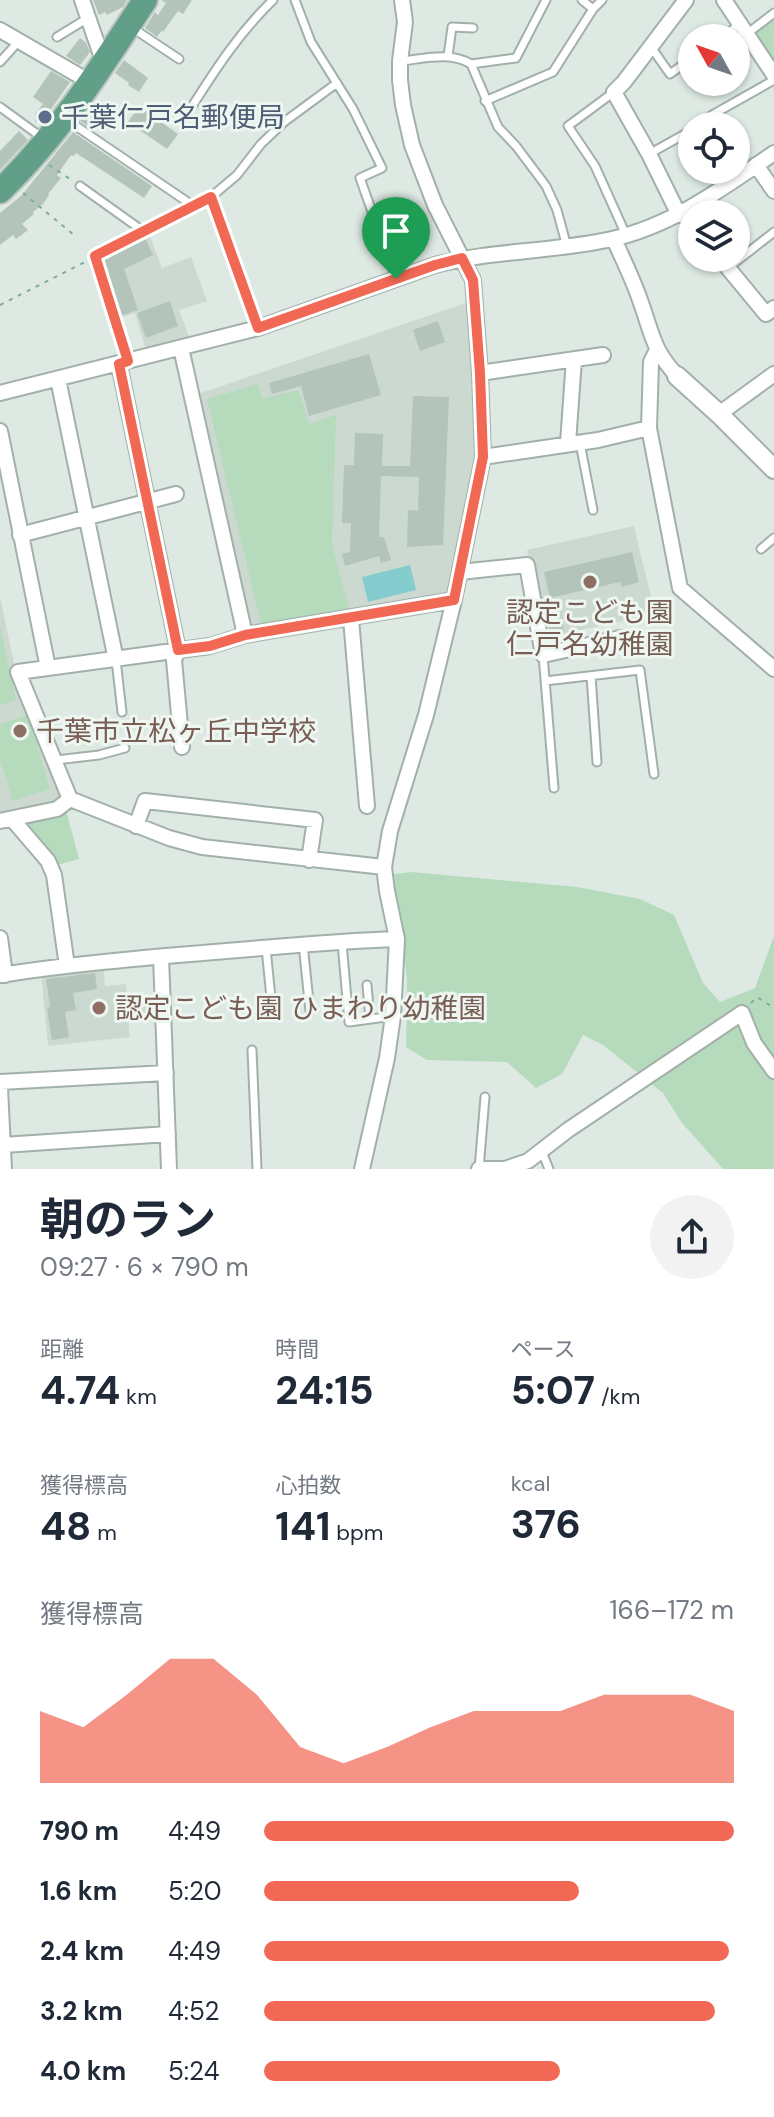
<!DOCTYPE html>
<html lang="ja">
<meta charset="utf-8">
<style>
body{margin:0;font-family:"DM Sans","Noto Sans JP",sans-serif;background:#f2f2f3;color:#1f2937;height:100vh;display:flex;flex-direction:column;font-size:30px;white-space:nowrap}
*{box-sizing:border-box;margin:0}
p{font-size:26px;color:#747a83}
.icon{flex:none;width:44px;height:44px;fill:none;stroke:currentColor;stroke-width:2;stroke-linecap:round;stroke-linejoin:round}
.map{position:relative;height:1169px;overflow:hidden}
.side{display:flex;flex-direction:column;background:#fff;flex:1}
.side>*{flex:none}
.needle{width:52px;rotate:310deg}
.controls{position:absolute;left:678px;top:24px;display:grid;gap:16px}
.controls a{display:grid;place-items:center;width:72px;height:72px;border-radius:50%;background:#fff;box-shadow:0 2px 6px #0004;font-size:40px}
.pin{position:absolute;display:grid;place-items:center;width:68px;height:68px;color:#fff;margin:-82px -34px;border-radius:50% 50% 50% 0;rotate:-45deg;box-shadow:0 0 8px #0007}
.pin .icon{rotate:45deg}
.round{display:grid;place-items:center;flex:none;width:84px;height:84px;border-radius:42px;background:#f2f2f3}
.overview{display:flex;align-items:center;justify-content:space-between;height:136px;padding:0 40px}
h1{font-size:44px;font-weight:700;line-height:60px}
.stats{display:grid;grid-template-columns:repeat(3,1fr);gap:12px;height:136px;padding:8px 40px}
.stats div{display:grid;align-content:center}
.stats b{font-size:40px;font-weight:700}
.stats small{font-size:22px;font-weight:400}
.stats p{font-size:22px}
.chart{height:224px;padding:16px 40px}
.chart p{display:flex;justify-content:space-between}
.chart svg{width:100%;height:144px;margin-top:8px;fill:#f16854;opacity:.7}
ul{padding:0 40px;list-style:none;font-size:26px}
li{display:grid;grid-template-columns:128px 96px 1fr;align-items:center;height:60px}
li i{height:20px;border-radius:10px;background:#f16854}
.map>svg:first-child{display:block}
</style>
<div class="map">
<svg width="774" height="1169" viewBox="0 0 774 1169">
<rect width="100%" height="100%" fill="#dee9e3"/>
<!-- built -->
<path fill="#ccd9d1" d="M148,231L162,268L191,257L207,301L179,310L190,339L146,350L135,313L118,318L98,256Z
M466,303L477,381V434L472,487L447,599L250,631L195,395Z
M634,526L655,614L544,638L527,550Z
M0,597L15,668L64,794L51,804L20,808L19,811L0,815Z
M103,966L105,986L126,984L128,1000L154,998L155,1015L128,1018L130,1037L48,1046L41,973Z"/>
<!-- green -->
<path fill="#b6dbbc" d="M774,17V63L753,32Z
M257,384L263,399L298,390L309,424L336,415L332,545L350,612L261,624L207,399Z
M0,625L16,700L0,705Z
M28,715L50,789L13,801L0,759V724Z
M66,810L79,859L58,865L24,823L58,816Z
M412,872L577,887L640,899L674,915L703,983L720,1002L755,988L774,936V1169H723L682,1123L663,1093L603,1045L583,1035L562,1074L536,1088L507,1062L427,1060L406,1047L407,979L394,874Z"/>
<!-- water -->
<path fill="#85cccf" d="M410,565L416,590L368,602L362,577Z"/>
<!-- building -->
<path fill="#b3c4bb" d="M93,0H127L123,7L107,15L105,12L99,15Z
M161,0H192L183,14L178,11L163,32L162,30L157,37L145,28L155,12L158,15L166,3Z
M80,38L86,43L90,52L80,65L66,56Z
M124,60L148,78L139,92L128,85L129,83L115,73Z
M51,71L70,82L40,125L35,121L38,116L35,114L43,104L33,97Z
M92,106L103,113L92,129L80,121Z
M139,106L178,134L167,149L128,122Z
M19,131L28,140L0,170V151Z
M73,132L152,186L144,198L76,153L74,156L71,155L57,175L61,178L48,194L49,195L43,204L33,212L34,214L22,224L28,230L16,239L13,235L0,245V213L22,195Z
M145,238L153,255L124,269L138,310L120,316L103,259Z
M170,301L178,326L146,338L137,313Z
M438,321L445,342L420,351L413,330Z
M369,354L381,395L309,416L301,386L272,394L269,383Z
M413,396L449,397L443,545L407,547L408,510L418,511L419,477L381,476L379,537H384L391,560L381,563L379,556L345,566L342,554L350,552L351,523H342L344,465H354L355,433L383,434L382,466H410Z
M632,552L639,582L622,587L620,582L550,598L544,572Z
M546,614L562,619L564,632L550,635Z
M95,973L97,989L73,993L76,1010L65,1012L69,1037L52,1040L47,1008L50,1007L46,979Z"/>
<g fill="none" stroke-linecap="round" stroke-linejoin="round">
<!-- service casing -->
<g stroke="#a1b1a9" stroke-width="11">
<path id="service" d="M295,0L311,42L353,109L382,168L360,178L396,279
M582,0L593,9
M131,27L179,59
M748,33L774,13
M57,37L88,18
M720,38L741,24
M651,47L670,74L692,58
M448,56L452,27L473,28
M400,61C423,59 450,51 471,64L516,58L546,0
M0,62L19,41
M471,64L498,127L516,146L546,186L557,210L567,247
M614,92L568,126L595,166L626,235
M485,101L553,72L593,9L602,0
M193,105C217,67 240,32 273,0
M0,107L44,139
M70,122L192,205
M698,126L712,115L774,80
M649,154L692,130
M80,186L143,231
M728,268L774,232
M127,360L95,256L211,197L237,175L261,144L284,122L337,83
M580,443L593,510
M761,549L774,538
M543,655L554,788
M116,660L122,712
M591,676L597,762
M545,681L640,670L654,774
M56,760L99,755L125,748
M342,943L349,1022L393,1016
M303,944L310,1011
M266,948L272,1008
M367,985L370,1019
M252,1050L257,1169
M542,1152L549,1169
M479,1169L485,1097"/>
</g>
<!-- minor casing -->
<g stroke="#a1b1a9" stroke-width="18">
<path id="minor" d="M82,0L100,52L109,56
M724,0L774,75
M0,30L90,82
M756,165L774,191
M679,215L649,154L614,92L624,82L686,0
M614,239C623,260 634,281 641,303C653,336 652,348 677,376
M722,258L728,268L766,314L774,308
M181,348L245,635
M657,350L651,362L649,428L680,588L774,669
M119,364L178,650L174,660L182,747
M480,373L603,355
M58,379L116,660
M0,393L258,328L435,265C493,250 554,252 612,239C673,225 723,188 774,153
M719,414L774,374
M0,431L48,668
M568,443L574,359
M483,457L598,440L649,428
M20,535L176,494
M460,572L527,565L543,655L620,638
M351,619L367,806
M70,799L18,672L210,646L245,635L454,600
M12,819L48,861L54,875L67,966
M0,821L57,809L70,799L169,838L202,847L384,867
M136,826L145,801L315,820L309,860
M0,938L5,975
M161,957L169,1169
M0,975C71,964 142,958 214,952C275,947 336,941 397,939
M0,1082L166,1073
M0,1088L4,1169
M3,1145L168,1134
M362,1169L387,1058L393,1016L397,939L387,891L384,867L390,831L426,715L454,600L483,457L480,373L473,280L435,205L412,145L403,105L400,80V61L405,22L402,0
M479,1169H505L528,1161L568,1130L742,1013L754,1043L774,1071"/>
</g>
<!-- tertiary casing -->
<g stroke="#a1b1a9" stroke-width="22">
<path id="tertiary" d="M677,376L719,414L774,469"/>
</g>
<!-- primary casing -->
<g stroke="#bcc4c1" stroke-width="28">
<path id="primary" d="M0,191C58,135 101,68 145,0"/>
</g>
<!-- path -->
<path stroke="#7ead99" stroke-width="2" stroke-dasharray="4 6" stroke-linecap="butt" d="M49,165L70,179
M23,193L74,235
M215,209L254,315
M0,305L87,261
M751,1003L757,997L774,1008"/>
<!-- service -->
<use href="#service" stroke="#fff" stroke-width="7"/>
<!-- minor -->
<use href="#minor" stroke="#fff" stroke-width="14"/>
<!-- tertiary -->
<use href="#tertiary" stroke="#fff" stroke-width="18"/>
<!-- primary -->
<use href="#primary" stroke="#629f88" stroke-width="24"/>
</g>
<g fill="none" stroke-linecap="round" stroke-linejoin="round">
<!-- route casing -->
<g stroke="#fff" stroke-width="16">
<path id="route" d="M211,197L258,328L435,265L462,258L473,280L480,373L483,457L454,600L245,635L210,646L178,650L119,364L128,361L95,256Z"/>
</g>
<!-- route -->
<use href="#route" stroke="#f16854" stroke-width="10"/>
</g>
<!-- markers -->
<circle fill="#5c6f8a" stroke="#eef6f1" stroke-width="3" cx="45" cy="117" r="8"/>
<g fill="#8d6e63" stroke="#eef6f1" stroke-width="3">
<circle cx="590" cy="582" r="8"/>
<circle cx="20" cy="731" r="8"/>
<circle cx="99" cy="1008" r="8"/>
</g>
<g text-anchor="middle" stroke-width="6" stroke-linejoin="round" paint-order="stroke">
<!-- service labels -->
<g font-size="28" fill="#4e5e75" stroke="#eef6f1" text-anchor="start">
<text x="61" y="127">千葉仁戸名郵便局</text>
</g>
<!-- education labels -->
<g font-size="28" fill="#785e54" stroke="#eef6f1" text-anchor="start">
<text x="590" y="622" text-anchor="middle">認定こども園<tspan x="590" dy="32">仁戸名幼稚園</tspan></text>
<text x="36" y="741">千葉市立松ヶ丘中学校</text>
<text x="115" y="1018">認定こども園 ひまわり幼稚園</text>
</g>
</g>
</svg>
<div class="controls">
<a><svg class="needle" viewBox="-14 -14 28 28"><path d="M0-13l5 13h-10z" fill="#e53935"/><path d="M0 13l5-13h-10z" fill="#747a83"/></svg></a>
<a><svg class="icon" aria-label="locate" viewBox="0 0 24 24"><circle cx="12" cy="12" r="6"/><path d="M12 2v4M12 18v4M2 12h4M18 12h4"/></svg></a>
<a><svg class="icon" aria-label="layers" viewBox="0 0 24 24"><path d="M12 4l9 5-9 5-9-5zM3 14l9 5 9-5"/></svg></a>
</div>
<div class="pin" style="left:396px;top:279px;background:#1e9e55"><svg class="icon" aria-label="arrive" viewBox="0 0 24 24"><path d="M6 21V4h12l-3 4 3 4H6"/></svg></div>
</div>
<section class="side">
<div class="overview"><div><h1>朝のラン</h1><p>09:27 · 6 × 790 m</p></div><a class="round"><svg class="icon" aria-label="share" viewBox="0 0 24 24"><path d="M12 15V3M7 8l5-5 5 5M5 13v7h14v-7"/></svg></a></div>
<div class="stats">
<div><p>距離</p><b>4.74<small> km</small></b></div>
<div><p>時間</p><b>24:15</b></div>
<div><p>ペース</p><b>5:07<small> /km</small></b></div>
</div>
<div class="stats">
<div><p>獲得標高</p><b>48<small> m</small></b></div>
<div><p>心拍数</p><b>141<small> bpm</small></b></div>
<div><p>kcal</p><b>376</b></div>
</div>
<div class="chart"><p><span>獲得標高</span>166–172 m</p>
<svg viewBox="0 0 160 44" preserveAspectRatio="none"><path d="M0 44V22L10 27L20 17L30 6L40 6L50 17L60 33L70 38L80 33L90 27L100 22L110 22L120 22L130 17L140 17L150 17L160 22V44z"/></svg>
</div>
<ul>
<li><b>790 m</b>4:49<i style="width:100%"></i></li>
<li><b>1.6 km</b>5:20<i style="width:67%"></i></li>
<li><b>2.4 km</b>4:49<i style="width:99%"></i></li>
<li><b>3.2 km</b>4:52<i style="width:96%"></i></li>
<li><b>4.0 km</b>5:24<i style="width:63%"></i></li>
</ul>
</section>
